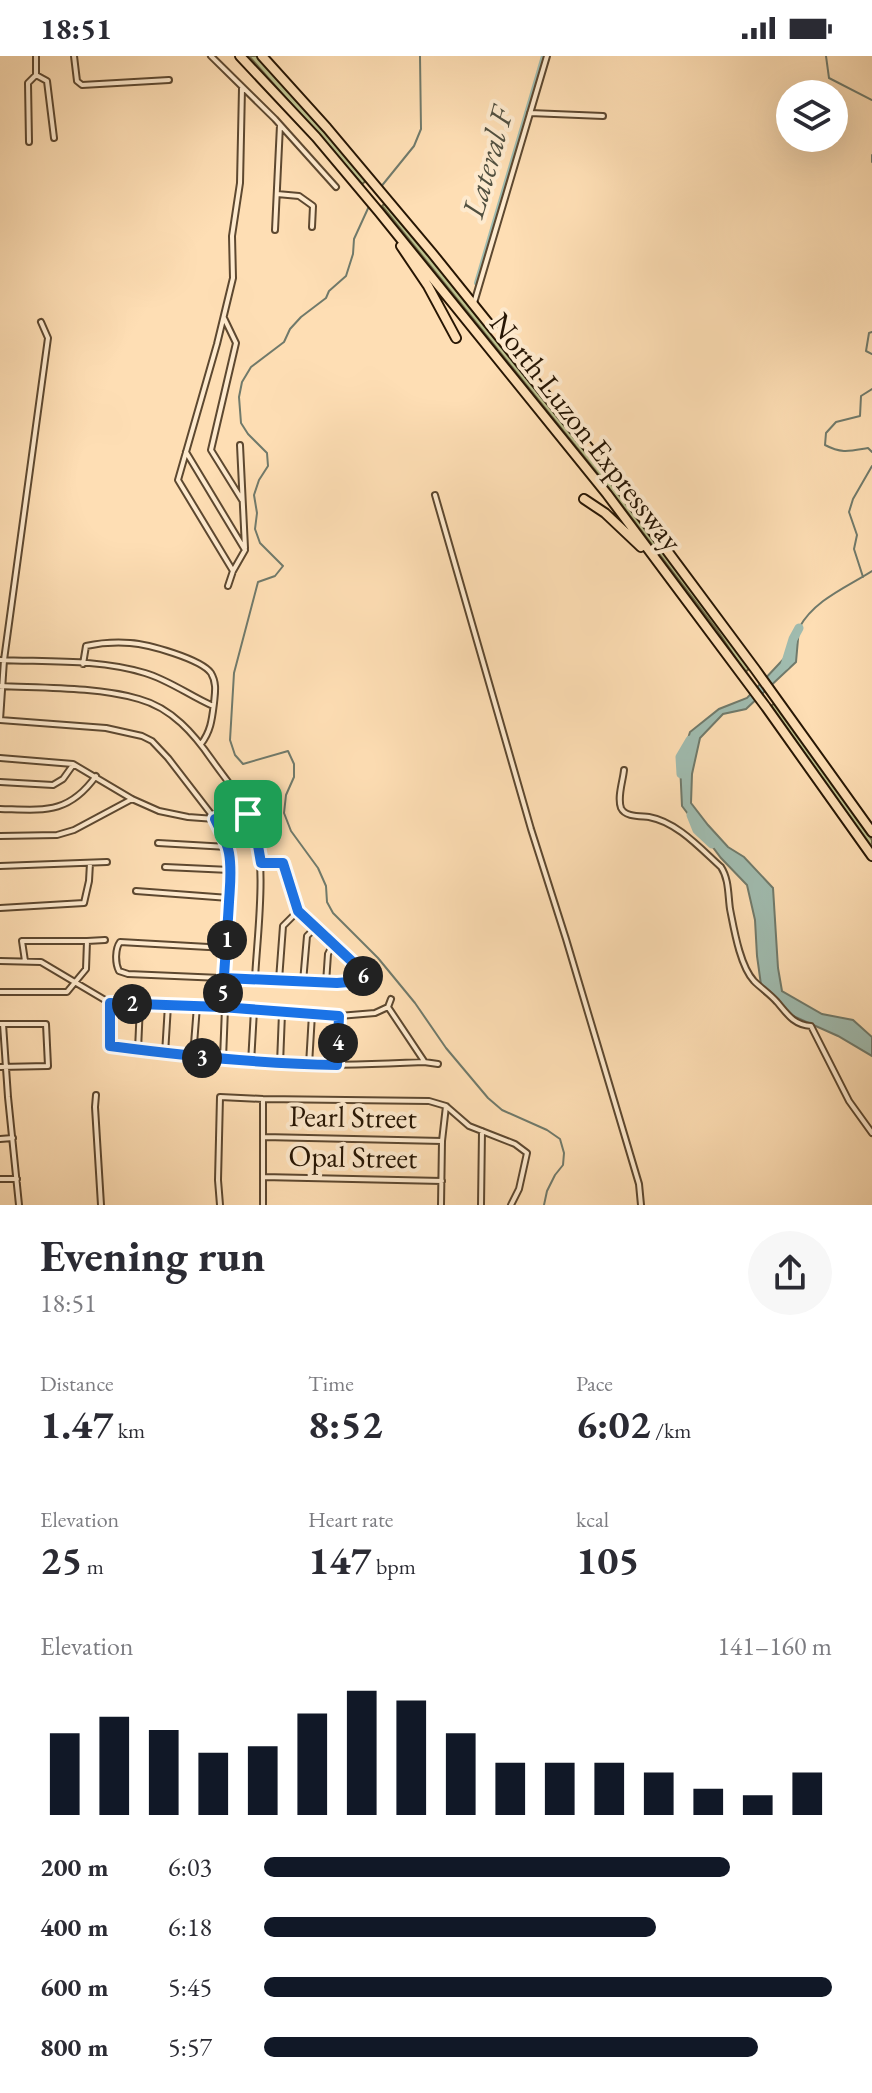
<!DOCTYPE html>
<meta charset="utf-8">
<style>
body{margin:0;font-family:"EB Garamond",serif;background:#f7f7f7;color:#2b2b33;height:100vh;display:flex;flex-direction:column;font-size:30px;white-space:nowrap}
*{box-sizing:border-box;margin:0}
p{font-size:26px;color:#7c7c81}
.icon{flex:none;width:44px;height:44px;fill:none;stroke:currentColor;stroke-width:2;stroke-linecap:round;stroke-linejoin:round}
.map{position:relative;height:1149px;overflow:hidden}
.drawer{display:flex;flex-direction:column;background:#fff;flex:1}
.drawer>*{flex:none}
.fabs{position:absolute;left:776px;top:24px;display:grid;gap:16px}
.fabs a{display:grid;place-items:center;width:72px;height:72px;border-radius:50%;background:#fff;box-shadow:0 8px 32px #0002;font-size:40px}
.pin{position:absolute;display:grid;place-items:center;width:68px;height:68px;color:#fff;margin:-34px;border-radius:16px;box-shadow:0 4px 12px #0006}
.km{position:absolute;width:40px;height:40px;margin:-20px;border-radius:50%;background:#222;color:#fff;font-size:22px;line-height:40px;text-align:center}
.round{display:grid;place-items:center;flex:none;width:84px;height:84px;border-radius:42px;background:#f7f7f7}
.head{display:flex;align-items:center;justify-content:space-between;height:136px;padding:0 40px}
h1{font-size:44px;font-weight:700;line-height:60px}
.stats{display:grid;grid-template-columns:repeat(3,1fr);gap:12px;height:136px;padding:8px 40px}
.stats div{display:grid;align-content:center}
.stats b{font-size:40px;font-weight:700}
.stats small{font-size:22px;font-weight:400}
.stats p{font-size:22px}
.chart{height:224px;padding:16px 40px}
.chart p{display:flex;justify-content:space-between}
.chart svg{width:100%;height:144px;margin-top:8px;stroke:#111827;stroke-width:6}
ul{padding:0 40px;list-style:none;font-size:26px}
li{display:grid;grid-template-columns:128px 96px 1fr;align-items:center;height:60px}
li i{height:20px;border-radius:10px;background:#111827}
.status{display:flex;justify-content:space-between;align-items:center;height:56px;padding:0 40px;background:#fff;direction:ltr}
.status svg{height:22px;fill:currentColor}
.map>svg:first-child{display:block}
</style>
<div class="status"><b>18:51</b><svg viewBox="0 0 49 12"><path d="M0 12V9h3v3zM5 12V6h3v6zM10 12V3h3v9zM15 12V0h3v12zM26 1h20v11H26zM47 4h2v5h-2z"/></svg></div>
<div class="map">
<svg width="872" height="1149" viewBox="0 0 872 1149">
<rect width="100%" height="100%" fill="#fedeb4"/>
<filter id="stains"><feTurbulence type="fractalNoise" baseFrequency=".0025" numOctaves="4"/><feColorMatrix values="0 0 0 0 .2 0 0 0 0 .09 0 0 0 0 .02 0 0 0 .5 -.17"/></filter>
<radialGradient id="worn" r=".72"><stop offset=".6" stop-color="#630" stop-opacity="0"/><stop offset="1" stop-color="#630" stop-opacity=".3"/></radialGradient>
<!-- green -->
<path fill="#bdc28f" stroke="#726c4a" stroke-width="2" d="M249,0H257L367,124L362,128Z
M385,147C460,235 532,326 604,417C653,482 703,546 749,613L745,616L717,574L599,419L382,150Z
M775,647L872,784V791L771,650Z"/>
<!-- water -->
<path fill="#a0bcb0" stroke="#707a6b" stroke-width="2" d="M799,572L796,606L746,653L723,658L700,682L692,718L691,747L708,769L728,791L744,801L773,832L778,912L782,935L822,958L853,964L872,981V1000L838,980L791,959L762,936L757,900L755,864L747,829L721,802L682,750L680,708L690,676L719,653L747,642L792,594Z"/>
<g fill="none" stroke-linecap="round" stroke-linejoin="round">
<!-- stream -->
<path stroke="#707a6b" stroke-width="2" d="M826,0L829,22L872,44
M872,99V106
M380,132L414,90L421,73L420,0
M370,148L354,183L353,198L346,220L329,235L326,242L301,261L290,273L284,286L251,311L242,326L239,341L241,367L248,378L267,397L268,410L259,424L254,439L257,457L255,473L260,487L283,510L275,520L258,526L234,617L230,684L235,699L243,708L288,695L294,708V721L286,739L284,757L291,775L318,812L326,830L327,846L333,857L378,902L415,947L446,992L488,1042L502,1054L547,1074L560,1083L564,1097L563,1109L555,1119L547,1135L544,1149
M872,276L869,277L866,295L872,298
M872,333L861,340L860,360L836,366L826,377L825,389C842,398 850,395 868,392L872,396
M863,521L854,493L857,479L849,456L853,443L872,410
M799,572C814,544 847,531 872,515"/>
<!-- canal -->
<path stroke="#a0bcb0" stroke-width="6" d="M477,227L544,0"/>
<!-- river -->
<path stroke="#a0bcb0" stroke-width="9" d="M785,609L793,583L799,572
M681,718L680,701L690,684
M691,759L697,774L712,788"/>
<!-- street casing -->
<g stroke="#5d4830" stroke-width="8">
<path id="street" d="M74,0L77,25L82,29L169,24
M211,0L275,63L336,131
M36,19L47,25L54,82
M530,57L603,60
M29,86L28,27L36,19V0
M277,138L299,140L313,150L312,171
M275,174L280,69
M474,247L547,0
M224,262L236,287L211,394L242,444
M41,266L48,282L4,604L0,664L106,672L142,680L152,685L168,702L215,763L228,791L232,826L222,951
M240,389L245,492
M186,396L245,494L233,515L228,530
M435,439L531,773L566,883L639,1128L641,1149
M233,515L178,424L217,288L233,222L232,180L240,127L242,32
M0,604C47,606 99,603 145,617C169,624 190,640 213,650
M83,608L86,590C100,587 116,586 130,587C148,588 201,603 211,617C217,627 215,637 214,647C212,663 211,675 201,688
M0,630C43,632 98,631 139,643C172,652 194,678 212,704C226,724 243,743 252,765C268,804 257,880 255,923
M0,702L73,708L132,743L159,755L188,761L215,763L248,758H274
M624,714C623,725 617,741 621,752C625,761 640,760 649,761C677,766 700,792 721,811C729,823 728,839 730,853C734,873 740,910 754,925C761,932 770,938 777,946C787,958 794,969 811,970L849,1045L872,1077
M0,726L53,729L63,723L73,709
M0,753C43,754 68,759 96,720
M0,780L57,779L74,774L132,743
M158,787L228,791
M0,810L107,806
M165,811L230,814
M136,835L229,842
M0,852L84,847L89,825L90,807
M226,892L120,886C115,893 115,907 119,915L128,918L337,927L360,925C364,919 363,917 359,912L298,855L283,807H261
M0,905L41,906L110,947L222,951L339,960L375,957L388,951L391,943
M25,905L22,885H87
M279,924L283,870L298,855
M303,926L307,880L315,872
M326,927L328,898L333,888
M0,936H67L86,913L87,885L105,884
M110,947V990C167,998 224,1007 282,1009C330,1010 377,1008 424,1006L438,1008
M388,951L424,1005
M0,968H46L48,1010L0,1011
M3,968L8,1041L19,1149
M138,994L140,949
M165,998L168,949
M193,1001L197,950
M223,1003L225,952
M251,1007L254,954
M280,1008L282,957
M309,1009L312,958
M337,1009L339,960
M96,1039L95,1051L101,1149
M264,1081L442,1085
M0,1083L13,1082
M263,1121L442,1125
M0,1123H17
M220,1149L218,1124L220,1041L263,1043L429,1045L446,1050L469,1070L515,1088L527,1097L519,1133L511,1149
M263,1149V1043
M441,1149L442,1085L446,1050
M481,1149L482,1075"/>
</g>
<!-- highway casing -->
<g stroke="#271604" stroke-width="12">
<path id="highway" d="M240,0L316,81L379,156L607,438L766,651L872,800
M262,0L327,72L432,197L616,426L755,613L872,776
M401,190L428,230L456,282
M584,443L605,457L641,491"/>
</g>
<!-- street -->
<use href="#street" stroke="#feeace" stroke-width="4"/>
<!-- highway -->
<use href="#highway" stroke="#fedeb4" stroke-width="8"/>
</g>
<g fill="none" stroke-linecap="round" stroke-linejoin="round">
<!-- route casing -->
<g stroke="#fff" stroke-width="16">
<path id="route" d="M248,758L215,763C220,774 227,785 229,797C232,814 230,829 229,846C227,881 224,916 222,951L110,947V990C186,1000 261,1008 337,1009L339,960L222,951L224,922L337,927L360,925L363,917L359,912L298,855L283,807H261C258,790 256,773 248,758"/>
</g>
<!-- route -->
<use href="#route" stroke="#1a73e8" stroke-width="10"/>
</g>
<g text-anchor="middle" stroke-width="8" stroke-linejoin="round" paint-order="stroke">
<!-- street labels -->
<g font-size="30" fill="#271604" stroke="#feeace">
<text transform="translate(586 376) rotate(52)" y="10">North Luzon Expressway</text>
<text transform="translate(353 1061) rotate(1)" y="10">Pearl Street</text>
<text transform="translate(353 1101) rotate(1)" y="10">Opal Street</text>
</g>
<!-- water labels -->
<g font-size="32" font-style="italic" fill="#515040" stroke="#feeace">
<text transform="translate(487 107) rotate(-74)" y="11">Lateral F</text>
</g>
</g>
<rect width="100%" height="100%" filter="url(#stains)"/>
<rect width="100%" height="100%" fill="url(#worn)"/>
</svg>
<div class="fabs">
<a><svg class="icon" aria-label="layers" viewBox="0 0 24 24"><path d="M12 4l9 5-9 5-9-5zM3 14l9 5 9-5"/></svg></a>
</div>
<div class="pin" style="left:248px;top:758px;background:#1e9e55"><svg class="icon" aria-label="arrive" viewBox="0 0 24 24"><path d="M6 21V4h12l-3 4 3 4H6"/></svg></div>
<b class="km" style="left:227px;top:884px">1</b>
<b class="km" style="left:132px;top:948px">2</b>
<b class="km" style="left:202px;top:1002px">3</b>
<b class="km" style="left:338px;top:987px">4</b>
<b class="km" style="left:223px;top:937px">5</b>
<b class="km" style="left:363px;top:920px">6</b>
</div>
<section class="drawer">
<div class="head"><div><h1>Evening run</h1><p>18:51</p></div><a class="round"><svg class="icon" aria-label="share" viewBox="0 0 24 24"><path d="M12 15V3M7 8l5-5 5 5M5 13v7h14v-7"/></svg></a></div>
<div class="stats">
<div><p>Distance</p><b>1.47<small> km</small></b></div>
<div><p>Time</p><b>8:52</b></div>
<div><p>Pace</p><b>6:02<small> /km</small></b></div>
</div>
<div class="stats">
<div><p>Elevation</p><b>25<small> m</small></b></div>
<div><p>Heart rate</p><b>147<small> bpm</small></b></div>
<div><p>kcal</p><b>105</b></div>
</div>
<div class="chart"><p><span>Elevation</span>141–160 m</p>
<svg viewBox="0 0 160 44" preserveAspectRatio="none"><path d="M5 44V19M15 44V14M25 44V18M35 44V25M45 44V23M55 44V13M65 44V6M75 44V9M85 44V19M95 44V28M105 44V28M115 44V28M125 44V31M135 44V36M145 44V38M155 44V31"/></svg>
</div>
<ul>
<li><b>200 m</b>6:03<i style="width:82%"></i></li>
<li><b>400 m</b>6:18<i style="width:69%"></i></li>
<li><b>600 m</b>5:45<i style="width:100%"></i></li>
<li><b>800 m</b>5:57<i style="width:87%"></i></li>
</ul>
</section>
